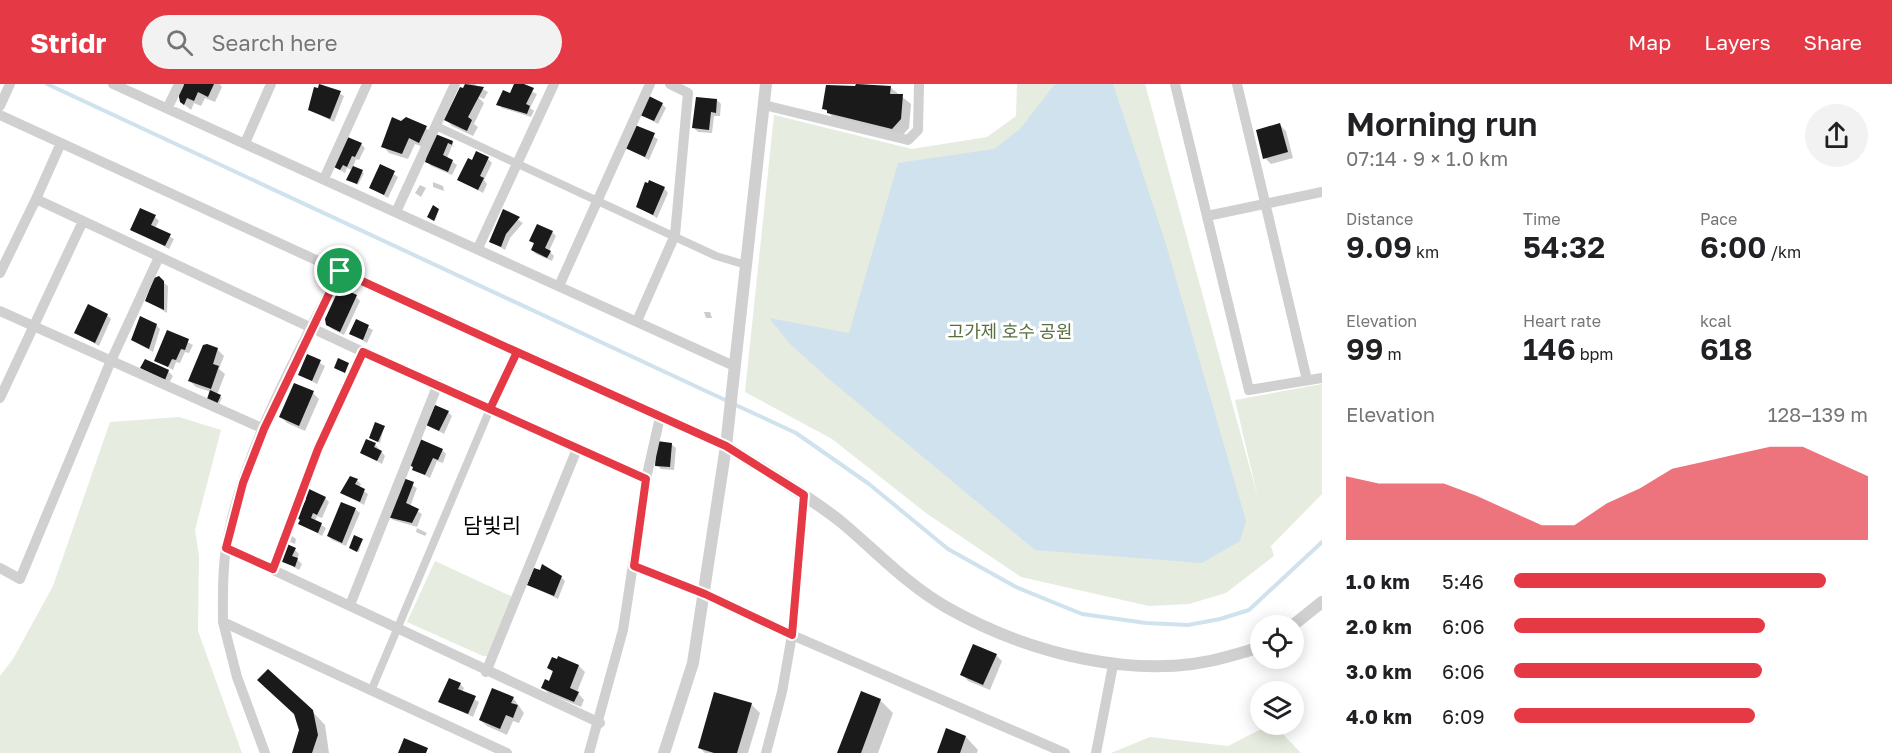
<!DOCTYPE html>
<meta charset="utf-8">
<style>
body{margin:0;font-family:"Golos Text","Noto Sans KR",sans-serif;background:#f2f2f2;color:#202124;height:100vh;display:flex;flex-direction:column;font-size:22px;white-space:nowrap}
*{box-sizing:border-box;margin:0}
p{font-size:20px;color:#757577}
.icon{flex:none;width:33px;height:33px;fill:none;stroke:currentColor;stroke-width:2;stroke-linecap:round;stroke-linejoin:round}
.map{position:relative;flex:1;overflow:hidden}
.sheet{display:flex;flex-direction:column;background:#fff;width:570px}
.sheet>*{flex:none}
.tools{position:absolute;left:1250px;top:531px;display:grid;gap:12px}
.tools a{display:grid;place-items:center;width:54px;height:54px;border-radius:50%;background:#fff;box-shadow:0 3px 15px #0003;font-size:30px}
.pin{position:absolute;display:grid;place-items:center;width:51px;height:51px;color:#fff;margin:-26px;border:3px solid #fff;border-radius:50%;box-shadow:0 2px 6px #0007}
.round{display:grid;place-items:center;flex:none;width:63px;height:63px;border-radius:32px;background:#f2f2f2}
.overview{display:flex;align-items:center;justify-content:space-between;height:102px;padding:0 24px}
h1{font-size:33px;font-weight:600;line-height:45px}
.figures{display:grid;grid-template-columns:repeat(3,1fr);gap:9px;height:102px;padding:6px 24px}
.figures div{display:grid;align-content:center}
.figures b{font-size:30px;font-weight:600}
.figures small{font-size:16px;font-weight:400}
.figures p{font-size:16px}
.chart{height:168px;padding:12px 24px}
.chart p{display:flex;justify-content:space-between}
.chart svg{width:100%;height:108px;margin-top:6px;fill:#e63946;opacity:.7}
ul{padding:0 24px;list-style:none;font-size:20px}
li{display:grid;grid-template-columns:96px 72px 1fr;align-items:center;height:45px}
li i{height:15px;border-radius:8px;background:#e63946}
header{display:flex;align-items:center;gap:36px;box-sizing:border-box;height:84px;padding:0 30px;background:#e63946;color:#fff}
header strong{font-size:28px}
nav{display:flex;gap:33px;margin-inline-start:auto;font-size:21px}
.search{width:420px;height:54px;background:#f2f2f2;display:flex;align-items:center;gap:15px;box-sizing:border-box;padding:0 21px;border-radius:33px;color:#757577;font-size:22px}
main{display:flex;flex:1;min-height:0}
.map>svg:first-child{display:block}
</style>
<header>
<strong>Stridr</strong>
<div class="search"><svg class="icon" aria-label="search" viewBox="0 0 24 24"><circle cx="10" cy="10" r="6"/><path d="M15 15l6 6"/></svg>Search here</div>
<nav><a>Map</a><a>Layers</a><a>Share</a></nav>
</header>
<main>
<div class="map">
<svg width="1322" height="669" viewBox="0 0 1322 669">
<rect width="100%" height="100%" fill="#fff"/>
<!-- green -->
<path fill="#e6ecdf" d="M1017,0H1145L1258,414L1235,316L1322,300V410L1271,462L1274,472L1226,509L1189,520L1149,522L1021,493L926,429L832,355L745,308L774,31L912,65L987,53L1016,32Z
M179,333L221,346L195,446L199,472L198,547L242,669H0V592L13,575L53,502L110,338Z
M435,477L515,514L489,572H483L407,538Z
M1269,641H1274L1301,669H1111L1150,653L1228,662Z"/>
<!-- water -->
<path fill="#cfe2ee" d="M1055,0H1113L1165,157L1246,437L1240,457L1202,479L1035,466L829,295L791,261L769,234L849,249L898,79L994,65L1020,45Z"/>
<!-- shadow -->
<path fill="#0003" d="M184,0H220L222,3L215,18L205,14L201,22L194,19L191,26L181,18Z
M321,0L344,12L334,38L310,26Z
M467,0H474L488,8L484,15L477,12L484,19L474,40L478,43L473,52L452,42L446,36Z
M516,0L537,10L530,24L534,27L531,33L502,24L498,20L511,11Z
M857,0L890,3L911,20L909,44L901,53L837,38L824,24L857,4Z
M717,16L721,20L720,32H714L712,49L698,48L694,44Z
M662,20L666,24L658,40L642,31Z
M1280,41L1286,47L1293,74L1271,80L1265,74Z
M636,43L658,55L649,76L627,64Z
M426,44L434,52L456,63L452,62L447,74L457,81L452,91L431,82L427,77L426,64L415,60L408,75L389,69L383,62Z
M361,60L365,64L359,76L356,75L353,83L364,89L358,101L350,97L352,86L347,84L345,89L333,82Z
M488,75L492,79L484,96L487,100L483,109L459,96L473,78Z
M381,82L398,93L388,114L371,104Z
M433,98L443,102L444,107L433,103Z
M420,101L426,104L421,113L415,109Z
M664,104L668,109L657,134L638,123Z
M439,126L435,137L430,135Z
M504,127L523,139L510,154L505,166L490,157Z
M155,133L159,137L155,144L174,155L169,165L132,145Z
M552,148L556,152L549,167L554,172L552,177L536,170L532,166L535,160L531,156Z
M163,198L168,202L167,229L146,216Z
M356,213L360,217L344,251L332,245L327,241Z
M704,228H710L712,234H706Z
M107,231L111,235L99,262L76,249Z
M356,237L373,246L367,259L351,250Z
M156,241L160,245L153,268L132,256Z
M168,248L193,261L189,269L185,268L180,279L176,278L173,286L156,276Z
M217,265L224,272L219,285L225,290L217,311L222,314L219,320L210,317L211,308L196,303L190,297Z
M308,272L325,282L317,300L300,291Z
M145,277L168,287L173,292L169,299L142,284Z
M313,309L319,315L305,347L287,339L281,333Z
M448,328L452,332L444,350L428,341Z
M384,343L380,359L370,354Z
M375,360L385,372L382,380L362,369Z
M671,360L676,364L674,386L661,385L657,381Z
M442,366L446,370L443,379L437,377L430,394L414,385Z
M357,396L361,400L359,404L368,410L364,421L342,409Z
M404,396L417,404L410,423L422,430L417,443L393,436L389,432Z
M325,414L329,418L322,434L317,432L315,437L326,444L322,452L300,440Z
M355,425L360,429L346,462L332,456L328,452Z
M417,444L427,449L425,452L416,448Z
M292,452L296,455L295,460L290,458Z
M362,456L359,468L352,465Z
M295,466L299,470L297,475L302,480L299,486L282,476Z
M561,493L565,497L558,515L529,501Z
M996,571L1002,577L990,606L968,597L962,590Z
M559,574L579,582L585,588L577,608L584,616L581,623L549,610L543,604L549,599L553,589L549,584Z
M460,600L464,604L462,608L479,618L473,633L440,617Z
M513,614L524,629L519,639L513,637L507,651L487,642L480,636Z
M880,616L893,629L878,669H839Z
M751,620L760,629L748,669H705L700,664Z
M312,627L325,641L329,669H293Z
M966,653L978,666L977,669H938Z"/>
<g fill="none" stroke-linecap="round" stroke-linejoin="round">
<!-- stream -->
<path stroke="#cfe2ee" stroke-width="4" d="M47,0L796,349L869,400L948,465L1016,503L1082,530L1146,539L1188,541L1220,535L1249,526L1322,458"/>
</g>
<!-- building -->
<path fill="#1a1a1a" d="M182,0H214L208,13L198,8L194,17L187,14L184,21L180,18L178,8Z
M319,0L341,7L330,35L308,26L314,3L318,4Z
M465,0L484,3L468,33L472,36L467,47L444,36L460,3L463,4Z
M514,0H524L534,4L526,20L530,22L527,30L496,21L503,6L510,9Z
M856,0L891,2L890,10H903L901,35L892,45L827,29V26L822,25L826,1L855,2Z
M649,12L663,19L654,37L640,31Z
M696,13L717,15L716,29L711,28L709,46L692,44Z
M392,33L401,37L406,33L427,42L419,59L409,54L402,70L381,63Z
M1280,39L1288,68L1263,75L1256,46Z
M635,41L655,49L645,73L625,64Z
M433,49L453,57L452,61L448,59L443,71L453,76L448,88L425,78Z
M345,52L362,59L355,73L352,72L347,83L343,81L340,86L332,82Z
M476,67L489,73L480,92L484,94L478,106L457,96L468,74L472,76Z
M380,80L395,87L384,111L369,104Z
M353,82L363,86L357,100L346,96Z
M649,96L665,103L653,131L636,123L645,98L648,99Z
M433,121L439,125L434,137L427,133Z
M140,124L156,131L151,141L171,150L165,162L130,146Z
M503,125L520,133L506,150L501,163L489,158Z
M537,140L553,147L545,164L551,167L547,174L531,166L534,159L529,157Z
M159,192L164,197V226L145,217L154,194Z
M344,205L357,211L340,248L326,241L325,235L337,209Z
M88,220L108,230L95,259L74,249Z
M140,232L157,240L149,265L131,256Z
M356,235L369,241L363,256L349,250Z
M167,246L189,255L185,266L181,265L176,276L172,275L168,283L154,277Z
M207,260L218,264L213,280L219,282L211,305L188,297L203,261Z
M307,270L321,276L312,297L298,291Z
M338,274L349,279L345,289L334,284Z
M145,275L169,286L165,296L140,284Z
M294,299L314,307L299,342L279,333Z
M210,306L221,311L217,320L207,315Z
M435,321L449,327L439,347L426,341Z
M375,338L385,342L378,358L369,354Z
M366,355L376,359L374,363L382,367L377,377L360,369Z
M420,355L443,365L438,376L433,374L425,391L412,386L413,383L409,381Z
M657,357L672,359L670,383L655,382Z
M350,392L358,395L355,400L365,405L360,418L340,409Z
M403,394L414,398L406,419L419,425L412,439L387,433Z
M307,404L326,413L317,431L313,429L311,434L322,439L318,449L298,440L300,436L297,434L306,415L303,414Z
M341,418L356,424L342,459L327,452Z
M354,451L363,455L357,468L349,464Z
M287,460L296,464L292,472L298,474L295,483L280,477Z
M542,480L562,492L554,512L527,501L534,484L540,486Z
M973,560L997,570L983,601L960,591Z
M558,572L579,581L570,604L579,608L574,618L541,604L545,595L549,597L553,587L547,584L552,573L557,575Z
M268,585L313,626L318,651L312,669H292L299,646L294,630L257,596Z
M449,594L461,599L458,605L476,612L468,630L438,618Z
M492,604L514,613L511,619L518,621L513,634L506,631L500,645L479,636Z
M861,607L881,615L861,669H837Z
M714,608L752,619L737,669H714L698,664Z
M946,644L966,652L960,669H937Z
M404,654L428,664L426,669H398Z"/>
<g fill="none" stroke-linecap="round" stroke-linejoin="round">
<!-- pedestrian -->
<path stroke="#d0d0d0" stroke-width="8" d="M436,42L716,172L746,181
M634,482L705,510L792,551
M371,607L490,325L517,268"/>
<!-- minor -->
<path stroke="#d0d0d0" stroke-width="10" d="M113,0L734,282
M1175,0L1249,306L1322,294
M1237,0L1307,296
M764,21L908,56L918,46L919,0
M0,22L10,0
M168,23L179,0
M0,31L340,187
M245,59L271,0
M324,95L367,0
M36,115L61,59
M396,128L455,0
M1207,132L1322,108
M478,164L554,0
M0,189L36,115L363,268L646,395
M559,202L650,0
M0,227L264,345
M637,237L675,151L688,9L670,0
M0,314L83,137
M804,411L792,551L1065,669
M226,464L600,639
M0,484L20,495L110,279L159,173
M273,485L318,365L363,268
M350,521L438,300
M223,538L237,593L265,669
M486,588L577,365
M507,669L223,538C223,514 222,489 226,465C239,374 298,269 340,187L726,362
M589,669L623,546L646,395L660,333
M766,669L782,608L792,551
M1096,669L1113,581"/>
<!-- tertiary -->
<path stroke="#d0d0d0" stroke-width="12" d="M766,0L726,362C764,386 804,409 840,437C875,466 906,500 946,523C1027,569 1139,599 1230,572C1240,569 1251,567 1260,562
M1292,542L1322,518
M664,669L693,579L726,362"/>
</g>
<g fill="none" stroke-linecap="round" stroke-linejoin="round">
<!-- route casing -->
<g stroke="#fff" stroke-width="12">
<path id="route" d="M340,187L264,345L243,399L226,464L273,485L318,365L363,268L490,325L517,268L726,362L804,411L792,551L705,510L634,482L646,395L490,325L517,268L340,187"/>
</g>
<!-- route -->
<use href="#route" stroke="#e63946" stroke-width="8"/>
</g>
<g text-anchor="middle" stroke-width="6" stroke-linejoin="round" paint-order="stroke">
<!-- park labels -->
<g font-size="18" fill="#56703f" stroke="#fff">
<text x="1010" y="254">고가제 호수 공원</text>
</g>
<!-- quarter labels -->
<g font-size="21" fill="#000" stroke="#fff">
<text x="492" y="449">담빛리</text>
</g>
</g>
</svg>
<div class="tools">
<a><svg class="icon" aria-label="locate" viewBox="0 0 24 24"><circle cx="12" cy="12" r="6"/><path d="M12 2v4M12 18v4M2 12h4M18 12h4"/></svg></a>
<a><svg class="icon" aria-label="layers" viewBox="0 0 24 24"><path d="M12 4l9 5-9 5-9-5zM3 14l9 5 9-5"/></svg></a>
</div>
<div class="pin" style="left:340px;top:187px;background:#1e9e55"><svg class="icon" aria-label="arrive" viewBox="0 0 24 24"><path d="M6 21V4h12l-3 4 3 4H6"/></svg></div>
</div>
<section class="sheet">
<div class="overview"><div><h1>Morning run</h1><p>07:14 · 9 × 1.0 km</p></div><a class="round"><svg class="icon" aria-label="share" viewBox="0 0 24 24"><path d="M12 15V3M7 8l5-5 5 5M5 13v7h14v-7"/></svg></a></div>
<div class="figures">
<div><p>Distance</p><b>9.09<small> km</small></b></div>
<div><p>Time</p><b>54:32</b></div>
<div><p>Pace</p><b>6:00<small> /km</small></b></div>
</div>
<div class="figures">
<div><p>Elevation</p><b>99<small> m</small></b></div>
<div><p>Heart rate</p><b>146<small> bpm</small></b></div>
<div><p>kcal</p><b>618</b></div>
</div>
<div class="chart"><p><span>Elevation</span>128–139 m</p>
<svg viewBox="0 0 160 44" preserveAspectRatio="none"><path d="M0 44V18L10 21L20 21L30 21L40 26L50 32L60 38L70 38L80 29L90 23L100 15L110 12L120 9L130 6L140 6L150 12L160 18V44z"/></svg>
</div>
<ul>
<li><b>1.0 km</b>5:46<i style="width:88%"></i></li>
<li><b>2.0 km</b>6:06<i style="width:71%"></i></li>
<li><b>3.0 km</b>6:06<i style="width:70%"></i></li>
<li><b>4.0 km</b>6:09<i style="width:68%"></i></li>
</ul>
</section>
</main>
